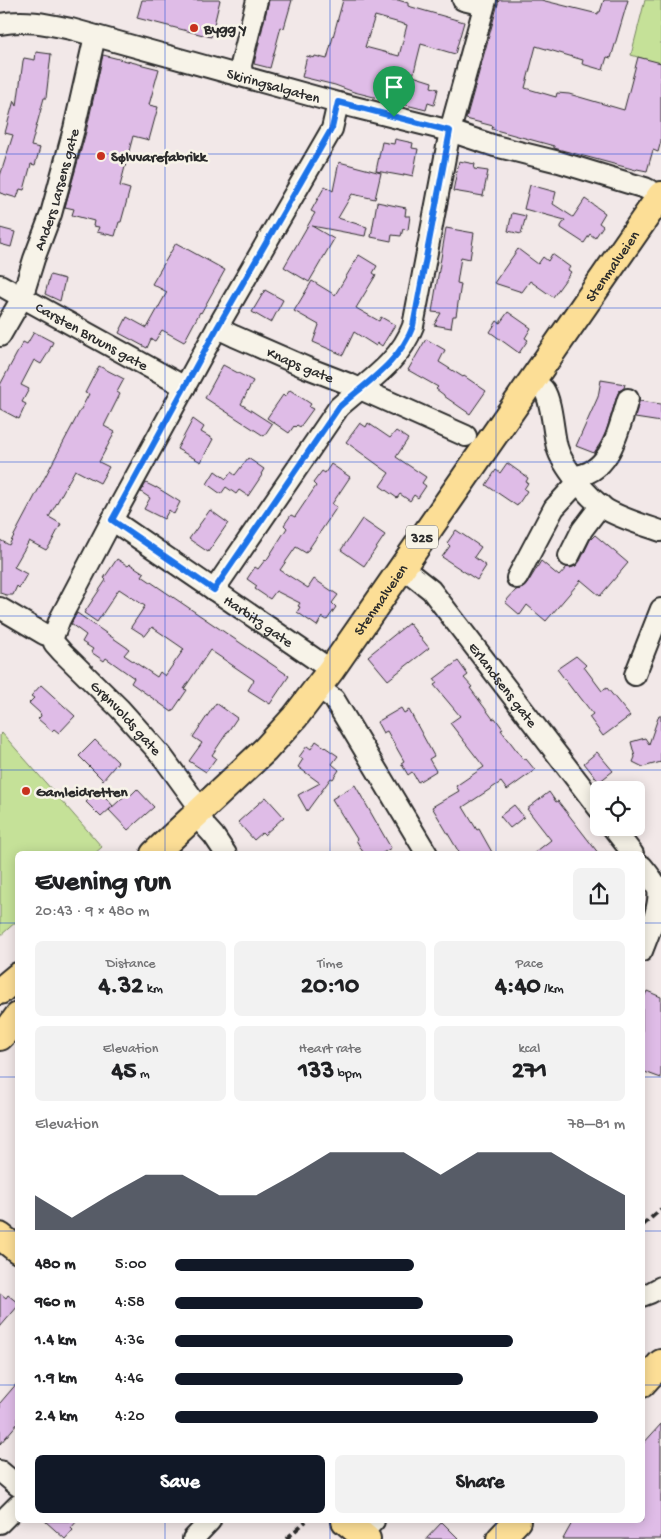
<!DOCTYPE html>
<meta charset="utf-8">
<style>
body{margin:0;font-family:"Gochi Hand",sans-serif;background:#f2f2f2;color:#202124;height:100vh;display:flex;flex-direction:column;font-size:19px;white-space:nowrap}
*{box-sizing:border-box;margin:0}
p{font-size:16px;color:#757577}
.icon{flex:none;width:28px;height:28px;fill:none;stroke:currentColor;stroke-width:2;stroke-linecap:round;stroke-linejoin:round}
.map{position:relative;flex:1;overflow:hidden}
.details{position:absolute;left:15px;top:851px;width:630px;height:672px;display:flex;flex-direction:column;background:#fff;border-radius:8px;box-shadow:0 2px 12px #0003}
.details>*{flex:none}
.fabs{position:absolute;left:590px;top:781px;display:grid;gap:10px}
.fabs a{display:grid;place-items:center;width:55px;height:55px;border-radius:8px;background:#fff;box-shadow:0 2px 12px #0003;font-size:25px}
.pin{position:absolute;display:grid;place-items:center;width:42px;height:42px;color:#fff;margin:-51px -21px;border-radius:50% 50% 50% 0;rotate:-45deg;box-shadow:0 0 5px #0007}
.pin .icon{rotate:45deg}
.round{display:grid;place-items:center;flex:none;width:52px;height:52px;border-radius:8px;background:#f2f2f2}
.summary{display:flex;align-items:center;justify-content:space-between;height:85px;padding:0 20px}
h1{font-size:28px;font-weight:700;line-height:38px}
.figures{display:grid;grid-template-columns:repeat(3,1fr);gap:8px;height:85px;padding:5px 20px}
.figures div{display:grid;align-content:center;border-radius:8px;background:#f2f2f2;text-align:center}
.figures b{font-size:25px;font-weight:700}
.figures small{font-size:14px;font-weight:400}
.figures p{font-size:14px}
.chart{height:140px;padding:10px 20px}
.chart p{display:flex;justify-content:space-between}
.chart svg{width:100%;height:90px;margin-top:5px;fill:#111827;opacity:.7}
.primary-button{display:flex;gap:10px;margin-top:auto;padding:10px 20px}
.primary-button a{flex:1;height:58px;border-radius:8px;background:#111827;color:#fff;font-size:20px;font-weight:700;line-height:58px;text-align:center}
.primary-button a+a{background:#f2f2f2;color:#202124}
ul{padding:0 20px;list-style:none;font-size:16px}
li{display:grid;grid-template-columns:80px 60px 1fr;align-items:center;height:38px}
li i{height:12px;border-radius:6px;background:#111827}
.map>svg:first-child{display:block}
</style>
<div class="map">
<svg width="661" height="1539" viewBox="0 0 661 1539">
<rect width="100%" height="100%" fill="#f2e8e8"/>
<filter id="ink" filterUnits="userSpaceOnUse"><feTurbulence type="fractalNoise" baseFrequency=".02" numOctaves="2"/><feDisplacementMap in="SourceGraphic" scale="10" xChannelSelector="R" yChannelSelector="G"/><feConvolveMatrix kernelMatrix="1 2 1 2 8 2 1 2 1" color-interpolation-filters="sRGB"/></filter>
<g filter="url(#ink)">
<!-- green -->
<path fill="#c5e198" stroke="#788662" d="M645,0H661V64L631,55Z
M2,733L102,847L94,854H18L17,921L0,936V735Z"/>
<!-- building -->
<path fill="#dfbce7" stroke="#2b2b2b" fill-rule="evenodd" d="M142,0H220L211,37L137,18Z
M269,0H292L284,28L281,27L270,68L254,64Z
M343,0H398L408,3V6L464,22L455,54L421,44L413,76L432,82L431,87L438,89L434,105L428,103L426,110L354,92L335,85L302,77L307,56L314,58L315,56L327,59ZM375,16L407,25L399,56L365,47Z
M499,0H541L598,14V12H600L604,0H628L611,58L607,57L603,70L582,64L583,60L536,46L525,88L556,97L557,93L569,94L624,110L638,57L661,63V141L658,152L653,150L647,171L637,169L636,170L554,148V146L492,129L493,126L466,119Z
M36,52L51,54L46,98H44L31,146L40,148L35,165L31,164L24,190L20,189L17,198L0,193V176L13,135L5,133L14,100L17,106L23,61L24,58L35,60Z
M103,55L159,69L149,105L158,107L149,140L133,136L120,186L130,189L121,222H119L115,236L97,232L99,227L93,226L94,221L72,215L74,209L65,207L86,132Z
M395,139L413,143L412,148L418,149L413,176L404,174V176L376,171L382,142L394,144Z
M459,161L475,164L474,169L488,171L483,196L453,191Z
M339,162L381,173L375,199L352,194L338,218L367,227L365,236L312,226L334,239L309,282L284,267L315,213L311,211L325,186L333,191Z
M530,185L556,192L553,204L573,217L585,199L605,213L599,223L603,226L595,238L590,234L584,243L561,228V226L565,220L524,209Z
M377,202L406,208L405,216H410L408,230L403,229L401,236L392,235L391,241L371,237Z
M512,213L526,216L521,234L508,231Z
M0,228L15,232L11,247L0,244Z
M446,228L474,233L470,259L461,257L457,283L461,284L456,316H453L451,328L434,325L441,313L432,312Z
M176,243L225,270L201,313L200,312L184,342L162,330L155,341L151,339L147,348L119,333L127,317L147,328L167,292L152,284Z
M518,249L538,264L543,257L548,261L552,254L570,267L568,270L571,272L553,297L530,281L522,292L494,283Z
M359,255L377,266L373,273L376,275L356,308L379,321L381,317L395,325L382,346L378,343L376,346L354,332L343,355L313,342L319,325L294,311L312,281L335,295Z
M50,275L65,279L60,301L45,294Z
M265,290L283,300L271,323L252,312Z
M508,312L531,328L525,338L528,340L519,353L490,332L497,321L500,323Z
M34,332L53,342L48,353L41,364L34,360L21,385L29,389L22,402L26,404L19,419L0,409V385L23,342L27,344Z
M426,339L445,350L439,362L463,377L464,376L486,391L470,414L444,396V395L436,389L438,387L408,370Z
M223,365L253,381L241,404L272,424L264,436L205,398Z
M99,366L124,379L117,392L120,394L104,426L115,432L99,462L109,467L100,483L75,470L49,517L61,524L50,545L46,550L29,541L14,567L27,574L19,588L17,586L13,595H6L0,593V540L9,545L89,394L85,393Z
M601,380L625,384L624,388L619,391L617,396L606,432L601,442L594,453L576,446L598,397Z
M290,390L311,404L309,407L313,409L300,427L297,425L295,427L294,426L289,433L267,418L283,395L285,397Z
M639,401L661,404V422L635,418Z
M193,419L204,427L201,432L213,439L201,462L177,449Z
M360,423L366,427L368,423L390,438L396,431L408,439L396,457L426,477L422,483L426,486L418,498L414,495L410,501L400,494L397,498L380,486L389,473L346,442Z
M248,458L264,469L261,474L262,475L248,496L239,490L236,494L226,487L221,494L207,484L215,471L226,479L231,472L235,475Z
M507,463L528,478L526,482L528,483L524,489L527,491L517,506L486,485L496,470L500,473Z
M331,464L350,477L332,504L337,507L306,553L296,547L280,570L308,588L314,579L338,595L332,603L336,607L327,620L322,617L317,626L297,612L300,607L298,606L300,603L276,591L270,599L255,589L257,586L247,579L255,567L258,569L265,560L266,561L287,528L284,525L291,515L295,517L316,486L313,483L322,471L325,473Z
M146,483L156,488V487L180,502L174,514L169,510L164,519L144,509L150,498L141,492Z
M210,510L228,523L208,552L189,539Z
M362,519L385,535L364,566L341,550Z
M456,530L481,547L474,557L486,566L477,580L442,557L450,546L447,543Z
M595,535L628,563L600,596L581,580L546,621L527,605L520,615L505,602L516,590L523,588L527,584L541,561L559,576L567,567L570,568L576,566L580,561L590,540Z
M117,559L128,566L130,564L144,573L142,576L289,676L270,704L248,690L254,680L210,650L184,689L187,690L172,712L131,683L134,678L106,658L104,661L91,652L93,649L82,642L86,635L71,624L77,613L129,649L124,655L157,677L160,672L165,676L184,649L152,627L145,636L131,627L145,606L119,589L97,622L84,613L106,580L104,578Z
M409,623L429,648L388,680L368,656Z
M576,656L586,665L584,667L602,691L607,688L630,716L603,736L589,717L593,714L576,692L575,693L557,669Z
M458,661L468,675L464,678L472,687L470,688L493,719L495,718L503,729L501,730L524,760L526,759L535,770L507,790L501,782L463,807L477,830L479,829L493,854H460L432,807L459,791L456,786L484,767L450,723L460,716L434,685L437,683L434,679Z
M41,685L75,716L59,733L54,729L52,731L38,719L41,716L40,713L29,703L34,698L31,696Z
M216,703L237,718L212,755L216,758L206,772L189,761L202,743L193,737Z
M401,708L404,713L409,710L434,756L429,759L436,771L418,782L412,772L408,775L401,763L404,761L387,731L383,733L377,722Z
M659,715H661V762L643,767L633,762L635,757L631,742L645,738L649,744Z
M95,740L118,762L103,780L79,756Z
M316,741L338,756L332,764L339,770L333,779L331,778L307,811L298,795L320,783L298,767L303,759L299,757L307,746L311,749Z
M597,752L613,771L599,782L584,763Z
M355,785L391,848L381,854H364L356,840L357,839L332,799Z
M137,789L154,807L128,830L109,810L129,792L131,795Z
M99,790L113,806L101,817L86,802Z
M549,792L556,802L558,801L599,854H533L551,840L527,809Z
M266,797L284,817L264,835L262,833L254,840L238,822Z
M514,805L524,817L510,828L500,816Z
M647,991L661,997V1078L642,1071V1002Z
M0,1293L6,1298L8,1295L18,1303V1306L0,1327Z
M18,1382V1423L0,1444V1403Z
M661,1424V1539H563L573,1521H642V1445Z
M45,1521H77L71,1528L73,1530L65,1539Z
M442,1522L459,1539H426Z"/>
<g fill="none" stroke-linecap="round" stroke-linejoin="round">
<!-- minor casing -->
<g stroke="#2b2b2b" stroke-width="24">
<g id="minor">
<path d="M463,0L484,5"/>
<path id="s1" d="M0,24C24,19 47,24 71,29L338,103L450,131L495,146L559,162L645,188L661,196"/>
<path d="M242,76L241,65L257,0"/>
<path id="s2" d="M0,285L185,387"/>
<path id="s3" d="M217,328L234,336L305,367L349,384L466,436"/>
<path id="s4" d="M0,336L22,298L34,259L51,214L74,129L95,36"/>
<path d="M531,381C535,384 541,386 544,390C552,402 553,432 557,447C562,466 589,499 607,510C623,519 643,525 661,531"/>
<path d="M573,476C611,475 619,428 628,399"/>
<path id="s5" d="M112,520L331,670"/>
<path d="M569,556L582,530L601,505"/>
<path id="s6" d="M402,567L431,590L599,809"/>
<path d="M517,578L554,508L578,482"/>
<path d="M214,590L339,407C367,382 400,362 413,326L450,131L486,0"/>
<path d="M0,608L44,634L53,637"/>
<path d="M53,637L60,619L112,520L217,328L332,129L338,103"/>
<path id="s7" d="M53,637L54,643L62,652L120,709L162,756L194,800L205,826L214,836L226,854"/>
<path d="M635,675L661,609"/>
<path d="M318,687L334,699L427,854"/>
<path d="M613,828L633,854"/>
<path d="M642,866C647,872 655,882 658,889C661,906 648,935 642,951"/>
<path d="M642,1296L650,1293L661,1287"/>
<path d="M0,1471L18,1486"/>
<path d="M0,1523L18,1505"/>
<path d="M361,1534L374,1521"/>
<path d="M193,1539L210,1521"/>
</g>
</g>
<!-- major casing -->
<g stroke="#2b2b2b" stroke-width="30">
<g id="major">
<path id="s8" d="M154,854L265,750L295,717L331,670L661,195"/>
<path d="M0,991L18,976"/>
<path d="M0,1037L10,1027L18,1016"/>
<path d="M0,1236L18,1250"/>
<path d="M642,1384L661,1363"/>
<path d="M345,1521L367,1539"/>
<path d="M500,1539L517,1521"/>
</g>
</g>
<!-- minor -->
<use href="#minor" stroke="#f7f3e8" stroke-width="20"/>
<!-- major -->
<use href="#major" stroke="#fcde96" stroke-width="26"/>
<!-- rail -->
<path stroke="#2b2b2b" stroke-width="4" stroke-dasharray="8 4" stroke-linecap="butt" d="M642,1226L661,1209
M286,1539L306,1521"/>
</g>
</g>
<g fill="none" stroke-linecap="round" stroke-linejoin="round" filter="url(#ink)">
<!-- route casing -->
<g stroke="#fff" stroke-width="10">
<path id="route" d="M338,102L450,131L413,326C400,362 367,382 339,407L214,590L112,520L217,328L332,128Z"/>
</g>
<!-- route -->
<use href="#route" stroke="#1a73e8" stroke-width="6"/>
</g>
<!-- grid -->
<path fill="none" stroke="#1d4ed8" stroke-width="1" stroke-opacity="0.55" d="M165,0V854M330,0V854M496,0V854M0,154H661M0,308H661M0,462H661M0,616H661M0,770H661M0,923H18M642,923H661M0,1077H18M642,1077H661M0,1231H18M642,1231H661M0,1385H18M642,1385H661M165,1521V1539M330,1521V1539M496,1521V1539"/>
<!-- markers -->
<g fill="#c8321e" stroke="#f7f3e8" stroke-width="2">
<circle cx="194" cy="28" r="5"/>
<circle cx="101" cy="156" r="5"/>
<circle cx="26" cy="791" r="5"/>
</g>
<g text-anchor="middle" stroke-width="5" stroke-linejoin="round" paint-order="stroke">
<!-- shield labels -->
<rect fill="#f7f3e8" stroke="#686764" stroke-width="1" x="406" y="525.5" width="32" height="23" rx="4"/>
<g font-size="14" font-weight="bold" fill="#2b2b2b">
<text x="422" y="542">325</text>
</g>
<!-- poi labels -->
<g font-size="15" font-weight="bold" fill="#2b2b2b" stroke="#f7f3e8" text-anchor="start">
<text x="204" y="33">Bygg Y</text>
<text x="111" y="161">Sølvvarefabrikk</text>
<text x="36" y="796">Gamleidretten</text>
</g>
<!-- street labels -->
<g font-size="15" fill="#2b2b2b" stroke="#f7f3e8">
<text dy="5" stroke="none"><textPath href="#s1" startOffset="282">Skiringsalgaten</textPath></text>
<text dy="5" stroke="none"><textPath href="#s4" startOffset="158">Anders Larsens gate</textPath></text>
<text dy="5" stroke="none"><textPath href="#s8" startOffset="748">Stenmalveien</textPath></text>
<text dy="5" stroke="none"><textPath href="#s2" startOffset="105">Carsten Bruuns gate</textPath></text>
<text dy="5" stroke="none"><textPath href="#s3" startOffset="91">Knaps gate</textPath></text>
<text dy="5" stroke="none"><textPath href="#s8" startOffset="342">Stenmalveien</textPath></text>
<text dy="5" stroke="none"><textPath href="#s5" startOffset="178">Harbitz gate</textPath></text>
<text dy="5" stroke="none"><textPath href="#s6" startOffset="156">Erlandsens gate</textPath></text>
<text dy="5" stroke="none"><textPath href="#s7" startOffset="110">Grønvolds gate</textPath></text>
</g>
</g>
</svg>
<div class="fabs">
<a><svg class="icon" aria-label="locate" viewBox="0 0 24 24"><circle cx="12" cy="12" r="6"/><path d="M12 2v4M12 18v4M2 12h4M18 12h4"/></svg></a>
</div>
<div class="pin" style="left:394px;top:117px;background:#1e9e55"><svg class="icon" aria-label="arrive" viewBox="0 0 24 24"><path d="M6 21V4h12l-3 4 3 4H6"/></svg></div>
<section class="details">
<div class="summary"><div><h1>Evening run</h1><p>20:43 · 9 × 480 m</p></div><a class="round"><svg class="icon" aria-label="share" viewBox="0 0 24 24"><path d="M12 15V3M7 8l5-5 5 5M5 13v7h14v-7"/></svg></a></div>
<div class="figures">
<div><p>Distance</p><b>4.32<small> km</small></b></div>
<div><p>Time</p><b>20:10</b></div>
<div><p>Pace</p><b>4:40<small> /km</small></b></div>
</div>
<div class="figures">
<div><p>Elevation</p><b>45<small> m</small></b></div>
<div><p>Heart rate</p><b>133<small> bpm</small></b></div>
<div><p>kcal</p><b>271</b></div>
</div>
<div class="chart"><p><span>Elevation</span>78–81 m</p>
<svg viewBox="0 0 160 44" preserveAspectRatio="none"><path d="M0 44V27L10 38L20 27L30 17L40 17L50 27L60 27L70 17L80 6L90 6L100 6L110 17L120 6L130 6L140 6L150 17L160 27V44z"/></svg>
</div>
<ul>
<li><b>480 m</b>5:00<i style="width:53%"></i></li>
<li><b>960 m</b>4:58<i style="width:55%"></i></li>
<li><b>1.4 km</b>4:36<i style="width:75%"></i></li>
<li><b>1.9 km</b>4:46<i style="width:64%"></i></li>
<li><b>2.4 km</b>4:20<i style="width:94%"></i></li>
</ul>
<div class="primary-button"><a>Save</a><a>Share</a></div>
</section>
</div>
